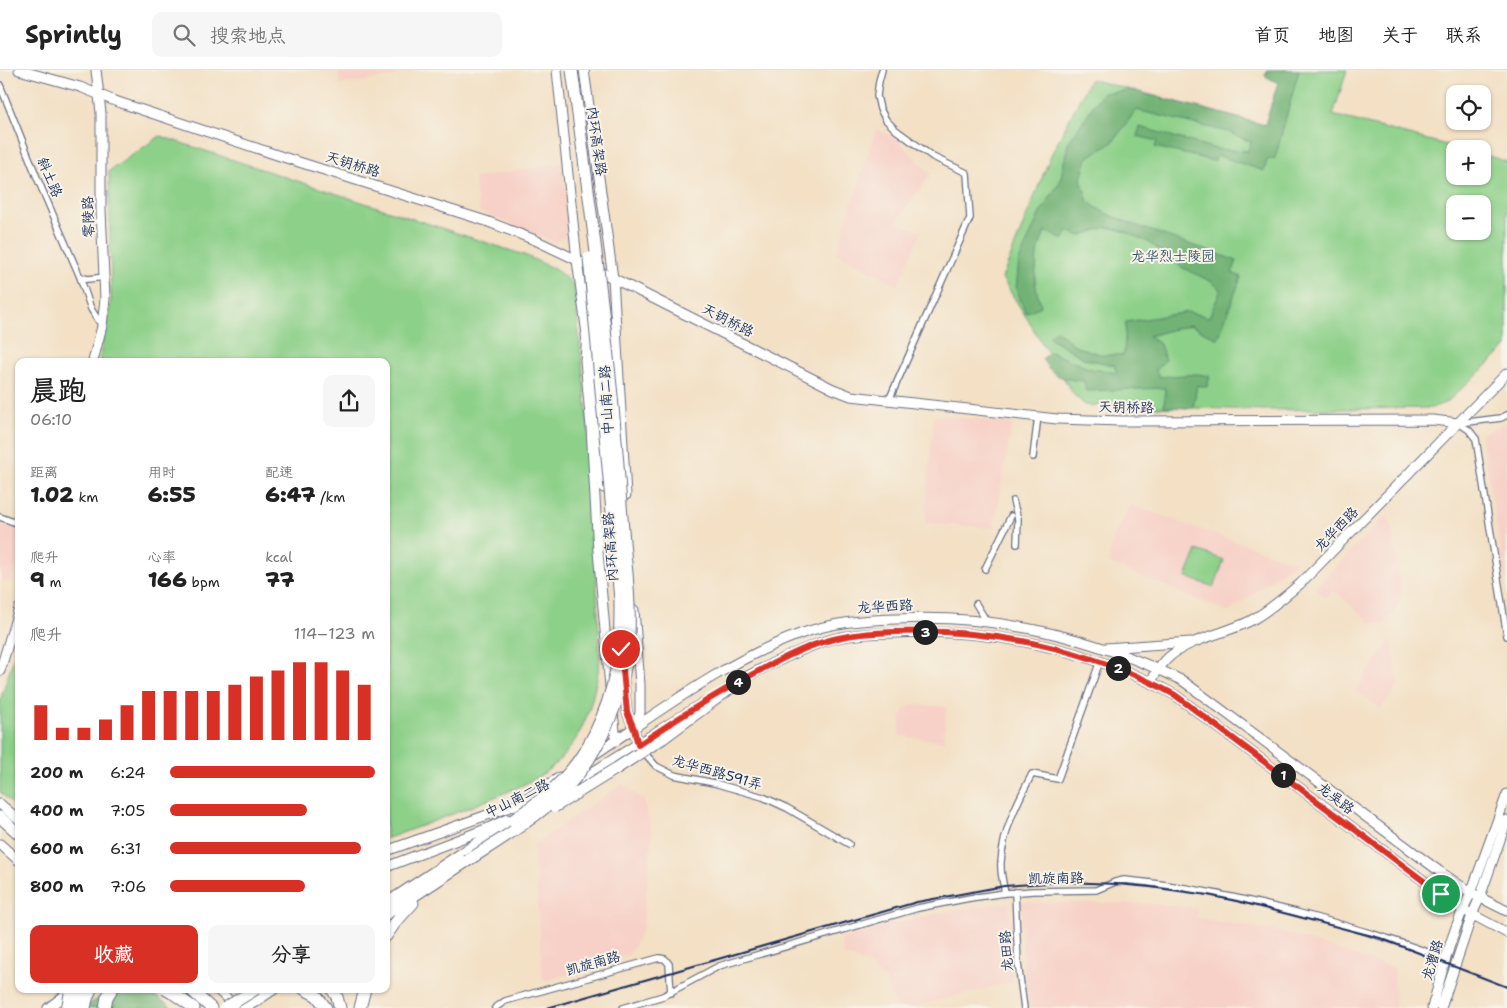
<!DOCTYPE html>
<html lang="zh">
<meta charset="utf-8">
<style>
body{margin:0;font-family:"Shantell Sans","LXGW WenKai TC",sans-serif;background:#f6f6f6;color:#222;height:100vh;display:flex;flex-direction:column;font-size:19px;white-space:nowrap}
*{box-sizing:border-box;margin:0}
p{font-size:16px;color:#767676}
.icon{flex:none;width:28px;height:28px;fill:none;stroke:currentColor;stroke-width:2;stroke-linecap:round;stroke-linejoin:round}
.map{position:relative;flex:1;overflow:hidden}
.details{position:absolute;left:15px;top:288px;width:375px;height:635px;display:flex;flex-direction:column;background:#fff;border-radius:10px;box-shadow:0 1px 4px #0004}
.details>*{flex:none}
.buttons{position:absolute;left:1446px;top:15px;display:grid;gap:10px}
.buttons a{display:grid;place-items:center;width:45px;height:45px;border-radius:10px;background:#fff;box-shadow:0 1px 4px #0004;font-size:25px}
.pin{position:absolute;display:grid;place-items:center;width:42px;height:42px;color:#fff;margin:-21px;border:2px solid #fff;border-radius:50%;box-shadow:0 1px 5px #0007}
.km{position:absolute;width:25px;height:25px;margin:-12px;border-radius:50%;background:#222;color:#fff;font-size:14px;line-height:25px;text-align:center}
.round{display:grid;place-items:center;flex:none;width:52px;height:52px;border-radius:10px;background:#f6f6f6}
.headline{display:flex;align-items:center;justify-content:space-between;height:85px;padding:0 15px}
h1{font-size:28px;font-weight:800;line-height:38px}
.figures{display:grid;grid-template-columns:repeat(3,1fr);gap:8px;height:85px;padding:5px 15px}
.figures div{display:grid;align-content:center}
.figures b{font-size:21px;font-weight:800}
.figures small{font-size:14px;font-weight:400}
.figures p{font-size:14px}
.chart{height:140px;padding:10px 15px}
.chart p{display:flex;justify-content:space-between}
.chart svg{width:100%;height:90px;margin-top:5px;stroke:#d93025;stroke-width:6}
.cta{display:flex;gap:10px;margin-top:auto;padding:10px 15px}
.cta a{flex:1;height:58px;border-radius:10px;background:#d93025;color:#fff;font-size:20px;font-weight:800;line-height:58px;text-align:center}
.cta a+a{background:#f6f6f6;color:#222}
ul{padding:0 15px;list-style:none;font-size:16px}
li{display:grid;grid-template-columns:80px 60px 1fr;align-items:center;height:38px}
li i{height:12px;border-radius:6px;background:#d93025}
header{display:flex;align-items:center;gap:30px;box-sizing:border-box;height:70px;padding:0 25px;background:#fff;border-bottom:1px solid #e0e0e0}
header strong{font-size:24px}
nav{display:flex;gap:28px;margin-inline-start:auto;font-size:18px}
.search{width:350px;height:45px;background:#f6f6f6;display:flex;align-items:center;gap:12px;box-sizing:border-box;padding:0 18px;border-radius:10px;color:#767676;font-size:19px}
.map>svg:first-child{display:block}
</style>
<header>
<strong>Sprintly</strong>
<div class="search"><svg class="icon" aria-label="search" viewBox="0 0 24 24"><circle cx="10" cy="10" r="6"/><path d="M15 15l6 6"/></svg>搜索地点</div>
<nav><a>首页</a><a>地图</a><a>关于</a><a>联系</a></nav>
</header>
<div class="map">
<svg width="1507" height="938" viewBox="0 0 1507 938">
<rect width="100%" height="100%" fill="#f7f3e8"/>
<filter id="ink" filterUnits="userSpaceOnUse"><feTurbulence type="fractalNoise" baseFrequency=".02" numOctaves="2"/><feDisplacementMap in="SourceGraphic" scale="10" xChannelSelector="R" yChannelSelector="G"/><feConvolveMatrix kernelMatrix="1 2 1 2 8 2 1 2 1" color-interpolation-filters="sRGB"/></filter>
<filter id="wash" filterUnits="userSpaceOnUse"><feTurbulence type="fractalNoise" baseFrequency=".0096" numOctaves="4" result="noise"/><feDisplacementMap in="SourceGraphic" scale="20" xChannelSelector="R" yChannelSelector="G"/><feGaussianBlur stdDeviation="1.12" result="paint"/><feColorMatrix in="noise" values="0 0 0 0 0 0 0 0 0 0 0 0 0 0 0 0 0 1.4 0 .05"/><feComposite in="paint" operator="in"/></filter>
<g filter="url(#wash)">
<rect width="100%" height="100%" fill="#f3e0c5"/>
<!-- built -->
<path fill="#f7d1c7" d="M338,0H395L396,6L340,15Z
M876,59L894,67L931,104L896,152L921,162L898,215L836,183Z
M562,93L569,146L567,164L555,172L479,141L474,108Z
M934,345L1012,353L994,458L925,453Z
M1507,352V517L1481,364Z
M1131,435L1295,492L1229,542L1108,493L1115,463Z
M1386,446L1391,454L1401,525L1394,542L1383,554L1371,553L1334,520L1325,528L1314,518Z
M0,455L19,460V484L11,513L0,510Z
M1391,570L1399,614L1381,639L1355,620Z
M913,634L946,637L944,671L899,666L901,645L905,639Z
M622,714L644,730L652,766L643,857L630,884L543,912L534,774Z
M1021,832L1155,834L1197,838V848L1282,862L1394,898L1395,938H1030L1023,896Z
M1009,833L1013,912L908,938H896L886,911L867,893L844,886L841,869L904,851L960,839Z"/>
<!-- green -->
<path fill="#8dd089" stroke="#548074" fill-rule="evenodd" d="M1282,0H1347L1333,45L1462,79H1455V106H1482L1483,84L1507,92V277L1447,332L1431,338L1266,340L1085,335L1074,325L1002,208L1051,85L1090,9L1265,55ZM1455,134H1482V161H1455Z
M160,66L524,185L555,199L574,215L591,383L600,589C595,623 587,661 562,687C543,709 516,718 490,729C456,743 421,756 386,769V291H99L111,230L109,101Z
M1197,480L1224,490L1214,517L1186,507Z
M19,572V740L0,722V631Z"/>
<!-- forest -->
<path fill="#72b275" stroke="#46706a" d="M1267,0H1299L1275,88L1267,90L1264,101L1219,86L1214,91L1155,77L1157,71L1137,66L1140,57L1216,79L1248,81L1251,72L1228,62L1136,40L1113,72L1100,79L1087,88L1081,109L1088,132L1105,143L1132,154L1237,191L1232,203L1241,207L1218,269L1190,255L1148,266L1160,274L1165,290L1156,300L1159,307L1198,304L1210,306L1207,317L1197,315L1193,338L1164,337L1165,318L1086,321L1084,311C1063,309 1054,308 1042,289L1050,282L1091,299L1117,303L1114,295L1085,289L1049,267L1056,260L1077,277L1103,285H1124L1126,252L1188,242L1209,247L1221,220L1212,212L1181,197L1150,173L1126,162L1107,157L1080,166L1068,161L1063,170L1045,161L1037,183L1035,214L1041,236L1026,243L1016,219L1019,191L1039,145L1060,112L1068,73L1102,23L1131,20L1265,55L1278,13L1265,6Z
M117,919C142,916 154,924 173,938H84L94,931Z"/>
</g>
<g filter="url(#ink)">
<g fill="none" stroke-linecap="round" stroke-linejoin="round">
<!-- street casing -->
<g stroke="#676d82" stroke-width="8">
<path id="street" d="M882,0L879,11L877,26L880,39L886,50L896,60L933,87L967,103L970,148L889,330
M0,15L38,110L80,207L91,239L102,256
M80,207L88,209L105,207
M1458,353L1469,360L1476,369L1507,566
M1460,353L1501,348L1507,345
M1033,387L1038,346
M1013,431L1018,449L1017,474
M0,447L19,454
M985,499L1011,446
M976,534L987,552
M642,680L656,696L674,705L714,713L763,727L787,738L849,774
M1015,822L1018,893L1024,938
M1005,823C1003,813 1000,802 1001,792C1003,760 1018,731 1032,704L1058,709L1100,591
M495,938L505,931L659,888L665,889L669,894L671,923
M623,938L663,926L719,896L918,838L970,828L1005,823L1033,821L1096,820L1115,812L1124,810C1183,815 1239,828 1296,842C1347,856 1397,870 1446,889"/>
</g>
<!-- secondary casing -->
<g stroke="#676d82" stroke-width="11">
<path id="secondary" d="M19,0L80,17L115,31L283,87L486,151L535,170L577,190L833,319L851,326L1057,349L1122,351L1433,350L1458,353
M93,291L102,256L105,229L101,140V43L96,0
M1106,578L1191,572
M0,601L19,538
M1151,611C1156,603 1161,594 1169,587C1191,568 1225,564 1250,551C1269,541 1284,527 1300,514L1507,303
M1471,823L1507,724
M1480,827L1507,750"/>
</g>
<!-- primary casing -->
<g stroke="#676d82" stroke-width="11">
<path id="primary" d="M557,0L577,190L587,265L585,290L591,357L598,481L610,617
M584,0L613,208L626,425
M740,611C750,604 762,599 773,593C792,585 810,575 829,570C850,564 872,563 893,563C990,558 1090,578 1175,625L1432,817L1462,839L1507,863
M624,612L627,642L634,659L638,675
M613,642L616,671
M634,659L640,643V614L634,540
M592,686C659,642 724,592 800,564C833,552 863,550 897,549C996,544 1094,567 1183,611L1439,801L1471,823L1507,841
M572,715L703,633
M0,734L19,750
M0,774L19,791
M386,781L518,734L560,707
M386,797L486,759L507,749
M217,919L237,938
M48,938L72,920
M1432,938C1443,899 1452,859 1471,823
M1441,938L1472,845L1480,827"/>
</g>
<!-- highway casing -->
<g stroke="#676d82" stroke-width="13">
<path id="highway" d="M587,265L591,291L604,417
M663,668L744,608
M0,747L19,764
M386,834L513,750
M386,844L467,791
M386,866L395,853L413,833
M167,919L194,938
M190,919L211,938
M304,919L317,926L326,938
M332,919L337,927L340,938
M105,938L107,927L112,919
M244,938L273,919
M360,938L365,919"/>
</g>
<!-- street -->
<use href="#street" stroke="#fff" stroke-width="5.5"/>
<!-- secondary -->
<use href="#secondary" stroke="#fff" stroke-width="9"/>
<!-- primary -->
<use href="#primary" stroke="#fff" stroke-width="9"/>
<!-- highway -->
<use href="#highway" stroke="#fff" stroke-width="11"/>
<!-- rail -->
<path stroke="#1b2f5e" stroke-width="2" d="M547,938L917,832L1004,816L1063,812L1117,814L1150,817L1208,825L1237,831L1380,868L1507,917"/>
<!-- highway-bridge casing -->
<g stroke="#676d82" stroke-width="13" stroke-linecap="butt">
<path id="highway-bridge" d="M554,737L617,698L663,668
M513,750C530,738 548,725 563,709C595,676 614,625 619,580C620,564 620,547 620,530L589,188
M467,791C515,760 567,731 595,679C611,651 623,617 627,585C631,558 629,530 627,503C624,476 622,448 620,421C610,280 591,140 572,0
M165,919L172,923
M68,934L71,919
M75,938L80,919
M85,938L87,929L91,919
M225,938L256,919"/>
</g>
<!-- highway-bridge -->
<use href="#highway-bridge" stroke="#fff" stroke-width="11"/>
</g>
</g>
<g fill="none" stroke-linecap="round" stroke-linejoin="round" filter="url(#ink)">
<!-- route casing -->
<g stroke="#fff" stroke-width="10">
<path id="route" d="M621,579L627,642L634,659L638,675C682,645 726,617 774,593C792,584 810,575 830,570C851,564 872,563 894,562C990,558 1090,578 1175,625L1441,824"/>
</g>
<!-- route -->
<use href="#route" stroke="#d93025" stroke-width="6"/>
</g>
<g text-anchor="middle" stroke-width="4" stroke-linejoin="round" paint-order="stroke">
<!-- street labels -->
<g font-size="14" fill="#1b2f5e" stroke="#f7f3e8">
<text transform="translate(597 71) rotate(82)" y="5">内环高架路</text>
<text transform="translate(353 94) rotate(17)" y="5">天钥桥路</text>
<text transform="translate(50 107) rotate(67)" y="5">斜土路</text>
<text transform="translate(88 147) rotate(-92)" y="5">零陵路</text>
<text transform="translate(728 250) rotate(27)" y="5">天钥桥路</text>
<text transform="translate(606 330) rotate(-93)" y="5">中山南二路</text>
<text transform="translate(1126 337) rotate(1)" y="5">天钥桥路</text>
<text transform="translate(1336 459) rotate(-46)" y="5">龙华西路</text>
<text transform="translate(610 477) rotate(-94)" y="5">内环高架路</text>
<text transform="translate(885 536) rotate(-3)" y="5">龙华西路</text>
<text transform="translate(717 702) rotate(16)" y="5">龙华西路591弄</text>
<text transform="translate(517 728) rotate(-26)" y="5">中山南二路</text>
<text transform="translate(1336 728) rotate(37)" y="5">龙吴路</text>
<text transform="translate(1056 808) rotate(-1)" y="5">凯旋南路</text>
<text transform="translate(1006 881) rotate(-94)" y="5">龙田路</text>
<text transform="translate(1432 890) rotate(-73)" y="5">龙漕路</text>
<text transform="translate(593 893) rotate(-16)" y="5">凯旋南路</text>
</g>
<!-- park labels -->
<g font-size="14" fill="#385769" stroke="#f7f3e8">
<text x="1173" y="191">龙华烈士陵园</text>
</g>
</g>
</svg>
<div class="buttons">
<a><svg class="icon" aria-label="locate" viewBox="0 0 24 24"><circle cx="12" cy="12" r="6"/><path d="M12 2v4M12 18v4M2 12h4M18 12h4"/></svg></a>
<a>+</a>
<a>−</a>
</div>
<div class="pin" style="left:1441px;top:824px;background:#1e9e55"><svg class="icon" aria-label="arrive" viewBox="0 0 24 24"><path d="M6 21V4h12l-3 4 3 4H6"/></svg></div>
<div class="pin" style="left:621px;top:579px;background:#d93025"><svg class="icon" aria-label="check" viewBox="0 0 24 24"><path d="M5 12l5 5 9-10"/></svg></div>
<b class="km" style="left:1283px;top:705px">1</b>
<b class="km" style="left:1118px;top:598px">2</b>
<b class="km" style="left:925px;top:562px">3</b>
<b class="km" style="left:738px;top:612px">4</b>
<section class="details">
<div class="headline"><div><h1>晨跑</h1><p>06:10</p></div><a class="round"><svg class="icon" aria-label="share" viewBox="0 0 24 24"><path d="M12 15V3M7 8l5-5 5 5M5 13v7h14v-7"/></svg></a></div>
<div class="figures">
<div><p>距离</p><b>1.02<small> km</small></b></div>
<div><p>用时</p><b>6:55</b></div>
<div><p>配速</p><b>6:47<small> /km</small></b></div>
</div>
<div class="figures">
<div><p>爬升</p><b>9<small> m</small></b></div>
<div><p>心率</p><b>166<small> bpm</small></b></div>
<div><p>kcal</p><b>77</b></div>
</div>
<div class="chart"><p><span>爬升</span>114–123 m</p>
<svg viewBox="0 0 160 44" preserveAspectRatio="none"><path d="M5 44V27M15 44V38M25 44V38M35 44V34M45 44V27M55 44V20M65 44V20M75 44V20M85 44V20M95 44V17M105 44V13M115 44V10M125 44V6M135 44V6M145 44V10M155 44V17"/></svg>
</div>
<ul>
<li><b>200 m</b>6:24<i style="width:100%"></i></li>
<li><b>400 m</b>7:05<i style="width:67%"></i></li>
<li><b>600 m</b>6:31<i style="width:93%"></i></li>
<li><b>800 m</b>7:06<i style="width:66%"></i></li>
</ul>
<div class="cta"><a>收藏</a><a>分享</a></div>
</section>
</div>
